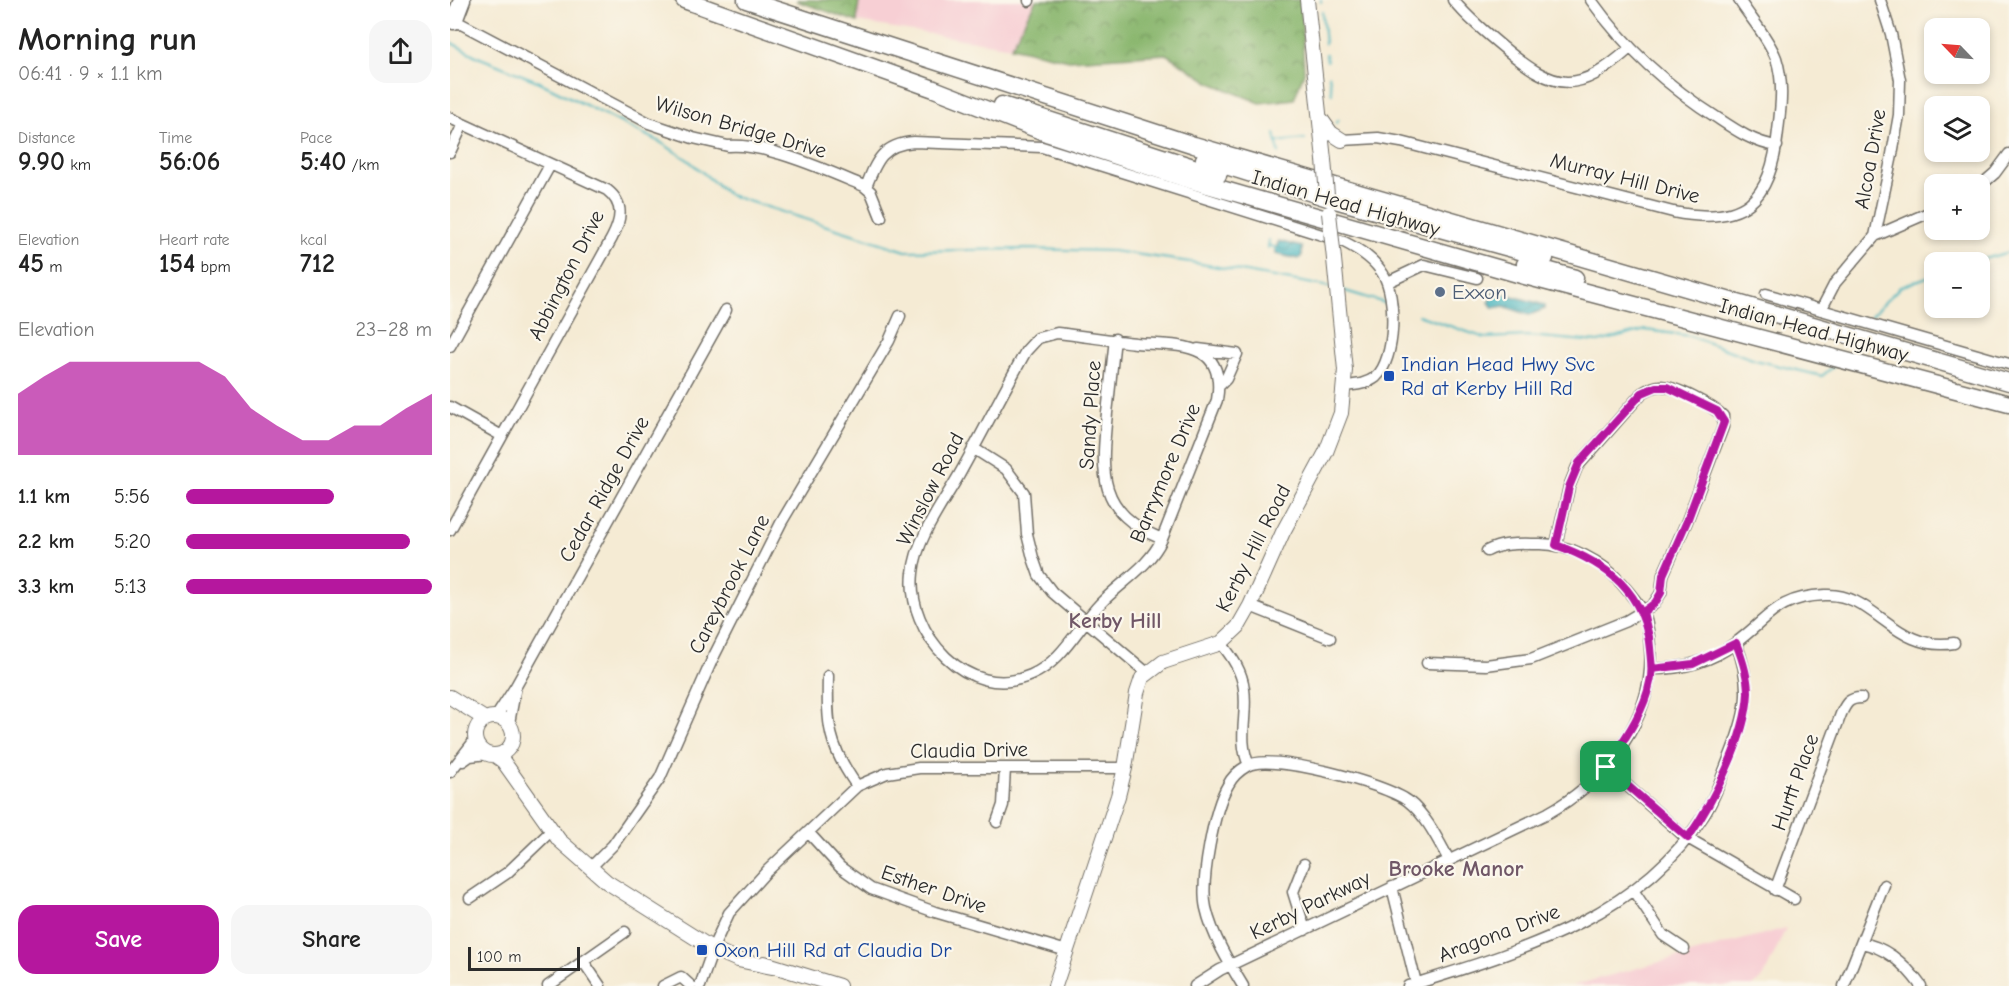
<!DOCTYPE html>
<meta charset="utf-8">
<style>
body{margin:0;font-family:"Comic Neue",sans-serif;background:#f6f6f6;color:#222;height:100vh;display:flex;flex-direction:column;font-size:22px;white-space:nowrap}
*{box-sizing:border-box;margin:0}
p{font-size:20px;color:#767676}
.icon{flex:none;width:33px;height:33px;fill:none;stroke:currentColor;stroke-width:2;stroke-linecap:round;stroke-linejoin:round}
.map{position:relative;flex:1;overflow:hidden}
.side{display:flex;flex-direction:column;background:#fff;width:450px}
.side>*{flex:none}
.needle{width:39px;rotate:295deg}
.tools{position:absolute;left:1474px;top:18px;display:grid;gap:12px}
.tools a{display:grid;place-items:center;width:66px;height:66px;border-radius:12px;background:#fff;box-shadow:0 3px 9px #0003;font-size:30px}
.scale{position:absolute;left:18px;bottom:15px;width:112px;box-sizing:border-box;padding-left:6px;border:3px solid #2b2b2b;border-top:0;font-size:16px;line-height:21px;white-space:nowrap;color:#2b2b2b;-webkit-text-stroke:4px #fbf7ec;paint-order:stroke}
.pin{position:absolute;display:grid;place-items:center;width:51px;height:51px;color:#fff;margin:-26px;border-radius:12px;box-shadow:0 3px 9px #0006}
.round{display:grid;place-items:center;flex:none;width:63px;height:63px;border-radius:18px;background:#f6f6f6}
.summary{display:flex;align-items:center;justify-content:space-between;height:102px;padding:0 18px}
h1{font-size:33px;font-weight:700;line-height:45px}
.figures{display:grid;grid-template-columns:repeat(3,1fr);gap:9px;height:102px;padding:6px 18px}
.figures div{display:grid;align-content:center}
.figures b{font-size:26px;font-weight:700}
.figures small{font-size:16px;font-weight:400}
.figures p{font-size:16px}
.chart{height:168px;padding:12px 18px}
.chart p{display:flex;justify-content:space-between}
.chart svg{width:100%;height:108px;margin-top:6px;fill:#b5179e;opacity:.7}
.action{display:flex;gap:12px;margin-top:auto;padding:12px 18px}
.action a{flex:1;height:69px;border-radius:18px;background:#b5179e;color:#fff;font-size:24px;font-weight:700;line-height:69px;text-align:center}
.action a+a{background:#f6f6f6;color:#222}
ul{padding:0 18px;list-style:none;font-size:20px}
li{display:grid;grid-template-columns:96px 72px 1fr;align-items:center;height:45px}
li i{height:15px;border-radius:8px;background:#b5179e}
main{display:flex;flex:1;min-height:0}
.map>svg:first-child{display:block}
</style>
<main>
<section class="side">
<div class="summary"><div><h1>Morning run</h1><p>06:41 · 9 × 1.1 km</p></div><a class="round"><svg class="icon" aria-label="share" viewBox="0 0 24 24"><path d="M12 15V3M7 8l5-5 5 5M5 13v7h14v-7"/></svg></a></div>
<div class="figures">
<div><p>Distance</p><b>9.90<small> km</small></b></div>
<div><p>Time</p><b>56:06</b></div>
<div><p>Pace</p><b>5:40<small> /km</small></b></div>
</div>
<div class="figures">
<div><p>Elevation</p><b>45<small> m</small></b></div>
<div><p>Heart rate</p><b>154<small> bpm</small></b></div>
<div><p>kcal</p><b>712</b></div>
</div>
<div class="chart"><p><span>Elevation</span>23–28 m</p>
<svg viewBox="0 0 160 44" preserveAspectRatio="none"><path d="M0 44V19L10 12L20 6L30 6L40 6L50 6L60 6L70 6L80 12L90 25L100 32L110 38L120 38L130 32L140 32L150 25L160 19V44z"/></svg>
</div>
<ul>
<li><b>1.1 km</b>5:56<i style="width:60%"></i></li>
<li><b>2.2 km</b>5:20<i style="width:91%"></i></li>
<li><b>3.3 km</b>5:13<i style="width:100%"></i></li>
</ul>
<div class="action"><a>Save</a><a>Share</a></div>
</section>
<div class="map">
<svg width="1559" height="986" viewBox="0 0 1559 986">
<defs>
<pattern id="forest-crowns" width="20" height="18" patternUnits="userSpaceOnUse" patternTransform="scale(1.5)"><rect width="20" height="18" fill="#8bb76f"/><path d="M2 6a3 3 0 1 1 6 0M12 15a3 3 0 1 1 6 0" fill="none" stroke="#72955b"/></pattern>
<pattern id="water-waves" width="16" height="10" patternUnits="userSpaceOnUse" patternTransform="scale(1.5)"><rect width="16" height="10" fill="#45b4be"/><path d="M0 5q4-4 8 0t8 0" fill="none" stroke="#3a939b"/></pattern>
</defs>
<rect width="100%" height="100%" fill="#fbf7ec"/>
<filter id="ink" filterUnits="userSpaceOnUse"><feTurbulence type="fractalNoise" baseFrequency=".0167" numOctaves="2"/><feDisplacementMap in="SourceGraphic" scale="12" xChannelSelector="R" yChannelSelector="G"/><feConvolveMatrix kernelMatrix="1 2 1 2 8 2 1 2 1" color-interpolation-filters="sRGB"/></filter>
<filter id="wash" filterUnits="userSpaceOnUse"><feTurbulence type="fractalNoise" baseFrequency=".008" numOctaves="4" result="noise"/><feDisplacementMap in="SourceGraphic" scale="24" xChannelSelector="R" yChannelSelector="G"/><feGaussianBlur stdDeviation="1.35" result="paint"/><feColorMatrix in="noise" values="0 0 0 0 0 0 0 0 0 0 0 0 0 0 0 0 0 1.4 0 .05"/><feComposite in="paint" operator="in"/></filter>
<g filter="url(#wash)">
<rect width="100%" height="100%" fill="#f5ebd4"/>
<!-- built -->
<path fill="#f7cfd4" d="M409,0H586L561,47L407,22Z
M1336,928L1314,976L1303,986H1121Z"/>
<!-- forest -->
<path fill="url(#forest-crowns)" stroke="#5b714d" stroke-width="1.5" d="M347,0H409L407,22L347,1Z
M586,0H851L854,73L844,99L810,103L761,83L716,54L619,60L561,47Z"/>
<!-- water -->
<path fill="url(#water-waves)" stroke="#387074" stroke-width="1.5" d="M829,241L852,247V255L849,259L826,254L825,250Z
M1044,291L1095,305V309L1079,315L1054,306L1043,308L1039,302Z"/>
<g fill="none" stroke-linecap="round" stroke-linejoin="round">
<!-- stream -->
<path stroke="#45b4be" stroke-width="2" d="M871,0V2
M872,12L875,44
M0,42L28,57L87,81L210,142L238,160L279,195L456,251L574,249L663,251L740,262L880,287
M876,54L877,61
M879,75L882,94
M886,123L888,120
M825,134L829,153
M827,142L855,139
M818,245L826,248
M818,248L819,240
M1524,262L1559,252
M892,290L935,303
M968,315L1035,338L1078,336L1148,342L1196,330L1240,336L1305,360L1372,376L1384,366
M1421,316L1450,287L1485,274"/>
</g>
</g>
<g filter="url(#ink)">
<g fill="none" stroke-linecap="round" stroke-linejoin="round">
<!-- minor casing -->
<g stroke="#726e66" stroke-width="13">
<path id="minor" d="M1003,0C1018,18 1036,33 1054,48C1106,91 1127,95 1179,49
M1141,0C1176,49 1218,87 1269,119C1287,131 1305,143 1327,146
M579,1V0
M0,18L199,123L243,138L278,146C314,142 380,172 414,186L421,192L431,217
M0,118L157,190C175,204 171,220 162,238L0,530
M892,140L928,138L951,142L1223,212C1294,226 1321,202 1328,131C1331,106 1334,83 1326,58C1318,37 1301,19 1289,0
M0,152L13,124
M1530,186L1545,173L1559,154
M416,187C426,161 433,144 464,142L592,147L894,242C910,250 924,259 933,274C947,296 946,359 926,377C917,384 906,385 895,386
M1425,236L1485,210
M938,282L974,265L1027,278
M1316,294L1559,364
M1371,310L1385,283L1425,236L1441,160L1449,115L1450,80L1441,34L1430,0
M607,333C633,336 659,340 686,343C727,346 777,340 767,400L712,539C699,567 671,582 650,604C628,627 612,662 581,675C518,703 456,633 463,573C466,539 492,505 509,475C532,434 553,392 576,351L588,338Z
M665,339C662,364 660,389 657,413C651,474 647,512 712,539
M0,346L100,165
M748,349L787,354L776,379L770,385
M0,407L52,436
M523,448L556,469L574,493L577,534L583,558L589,575L602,592L697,673
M800,606L880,638
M771,643C782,657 792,671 794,689C798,715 787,739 799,765
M977,663L1036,665L1081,659L1176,621L1203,605L1211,593L1213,575L1237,521L1273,427V416C1263,406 1225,386 1210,386C1204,386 1197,390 1192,393L1127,467L1119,487L1106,545
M1202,669C1231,669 1260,662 1284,644C1319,619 1325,597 1375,595C1425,592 1444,653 1504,643
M378,676C377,725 378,745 407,786
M66,686L276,310
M46,717L66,686L59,723
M13,761L20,756L37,754
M1156,767L1234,836L1344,899
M0,772L25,740
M547,822L553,805L555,768
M358,832L390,867L421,889L485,912L617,951
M854,864L843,892L855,930
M141,867L163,845L210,778L262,660L331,523L439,341L450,316
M942,887L966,983
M1183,890L1213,935L1234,949
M1325,890L1391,714C1396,703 1399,698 1411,698
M20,898L57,873L102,830
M1411,943C1437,947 1456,965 1471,986
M133,961L150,986
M98,986L175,932
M213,986L231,977L241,986
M250,986L266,941L279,913L317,871L407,786L437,773L469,768H675
M745,986L770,970L1098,813C1156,781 1206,716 1200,647C1199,636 1198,622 1193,612C1188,602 1178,591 1171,583C1152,561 1119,544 1090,544C1072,544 1054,542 1037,551
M793,986C779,963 762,935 756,908C750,882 764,808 778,785C782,777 790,770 797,766C820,752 936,784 958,801C976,815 988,840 999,860
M958,986C1067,952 1189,918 1254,815C1265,798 1271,779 1278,761C1296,717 1304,689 1286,643
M1394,986L1434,885"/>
</g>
<!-- major casing -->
<g stroke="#726e66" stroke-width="16">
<path id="major" d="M857,0L874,160
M871,119L881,133L892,140
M0,697L35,719
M25 736a19 19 0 1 1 38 0a19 19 0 1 1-38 0Z
M46,756L53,761L109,840L157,882L263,949L288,960L322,967
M314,963L389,986
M605,986L668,796L675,768L687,693L692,678L713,662L771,643L788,627L800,606L833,532L876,452L891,413L895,370L884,259"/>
</g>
<!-- highway casing -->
<g stroke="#726e66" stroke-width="19">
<path id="highway" d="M234,0L484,89L599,134L733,178L1075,276L1559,404
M296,0L744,145L1559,382
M4,21L12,0
M552,105L768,175
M754,159L878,198L1095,258
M1075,264L1125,278"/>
</g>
<!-- minor -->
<use href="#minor" stroke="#fff" stroke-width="10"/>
<!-- major -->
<use href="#major" stroke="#fff" stroke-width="14"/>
<!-- highway -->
<use href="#highway" stroke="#fff" stroke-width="16"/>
<!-- major-bridge casing -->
<g stroke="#726e66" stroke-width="16" stroke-linecap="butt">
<path id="major-bridge" d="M874,160L877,195
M879,213L884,259"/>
</g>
<!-- major-bridge -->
<use href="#major-bridge" stroke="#fff" stroke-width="14"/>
</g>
</g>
<g fill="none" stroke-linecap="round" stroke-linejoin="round" filter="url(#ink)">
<!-- route casing -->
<g stroke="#fff" stroke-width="12">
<path id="route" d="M1156,767L1238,838C1263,802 1296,737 1298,693C1298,676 1292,658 1286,643L1243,664L1202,669L1199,637L1193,612L1205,603L1211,593L1213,575L1237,521L1274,422L1267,411L1217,387H1206L1192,393L1129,463L1119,487L1106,545C1158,564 1195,592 1200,650C1201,661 1203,672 1200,682C1194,713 1173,741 1156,767"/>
</g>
<!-- route -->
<use href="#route" stroke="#b5179e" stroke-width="8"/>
</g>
<!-- markers -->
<circle fill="#5c6f8a" stroke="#fbf7ec" stroke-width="2" cx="990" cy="292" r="6"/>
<g fill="#1a4fb4" stroke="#fbf7ec" stroke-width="2">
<rect x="933" y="370" width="12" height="12" rx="3"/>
<rect x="246" y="944" width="12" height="12" rx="3"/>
</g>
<g text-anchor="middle" stroke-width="4.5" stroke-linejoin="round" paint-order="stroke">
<!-- street labels -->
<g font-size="21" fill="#2b2b2b" stroke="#fbf7ec">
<text transform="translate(291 127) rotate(16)" y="7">Wilson Bridge Drive</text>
<text transform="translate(1420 159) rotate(-80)" y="7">Alcoa Drive</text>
<text transform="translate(1175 178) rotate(14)" y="7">Murray Hill Drive</text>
<text transform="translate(896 203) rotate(16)" y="7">Indian Head Highway</text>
<text transform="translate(116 275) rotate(-63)" y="7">Abbington Drive</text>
<text transform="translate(1364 330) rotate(15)" y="7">Indian Head Highway</text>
<text transform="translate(640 415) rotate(-86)" y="7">Sandy Place</text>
<text transform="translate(715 473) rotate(-67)" y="7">Barrymore Drive</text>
<text transform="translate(154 489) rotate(-61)" y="7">Cedar Ridge Drive</text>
<text transform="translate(480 489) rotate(-63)" y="7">Winslow Road</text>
<text transform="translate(803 548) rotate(-63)" y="7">Kerby Hill Road</text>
<text transform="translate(279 584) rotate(-63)" y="7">Careybrook Lane</text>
<text transform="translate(519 750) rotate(-1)" y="7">Claudia Drive</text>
<text transform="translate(1345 782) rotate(-70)" y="7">Hurtt Place</text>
<text transform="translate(484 889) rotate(19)" y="7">Esther Drive</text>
<text transform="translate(860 905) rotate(-26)" y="7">Kerby Parkway</text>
<text transform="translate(1049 933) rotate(-21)" y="7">Aragona Drive</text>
</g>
<!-- service labels -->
<g font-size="21" fill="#4e5e75" stroke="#fbf7ec" text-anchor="start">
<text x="1002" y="299">Exxon</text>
</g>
<!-- transit labels -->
<g font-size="21" fill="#164399" stroke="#fbf7ec" text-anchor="start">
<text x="951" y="371">Indian Head Hwy Svc<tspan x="951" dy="24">Rd at Kerby Hill Rd</tspan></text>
<text x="264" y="957">Oxon Hill Rd at Claudia Dr</text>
</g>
<!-- neighbourhood labels -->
<g font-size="22" font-weight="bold" fill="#705767" stroke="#fbf7ec">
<text x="665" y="628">Kerby Hill</text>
<text x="1006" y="876">Brooke Manor</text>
</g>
</g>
</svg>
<div class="tools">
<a><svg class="needle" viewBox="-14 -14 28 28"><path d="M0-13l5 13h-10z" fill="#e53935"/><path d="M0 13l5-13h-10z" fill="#767676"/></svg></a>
<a><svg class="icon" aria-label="layers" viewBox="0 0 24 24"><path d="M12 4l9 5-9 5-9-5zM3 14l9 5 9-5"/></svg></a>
<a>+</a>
<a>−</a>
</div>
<div class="scale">100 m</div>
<div class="pin" style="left:1156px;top:767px;background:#1e9e55"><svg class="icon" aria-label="arrive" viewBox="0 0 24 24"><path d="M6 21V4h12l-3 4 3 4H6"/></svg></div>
</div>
</main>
